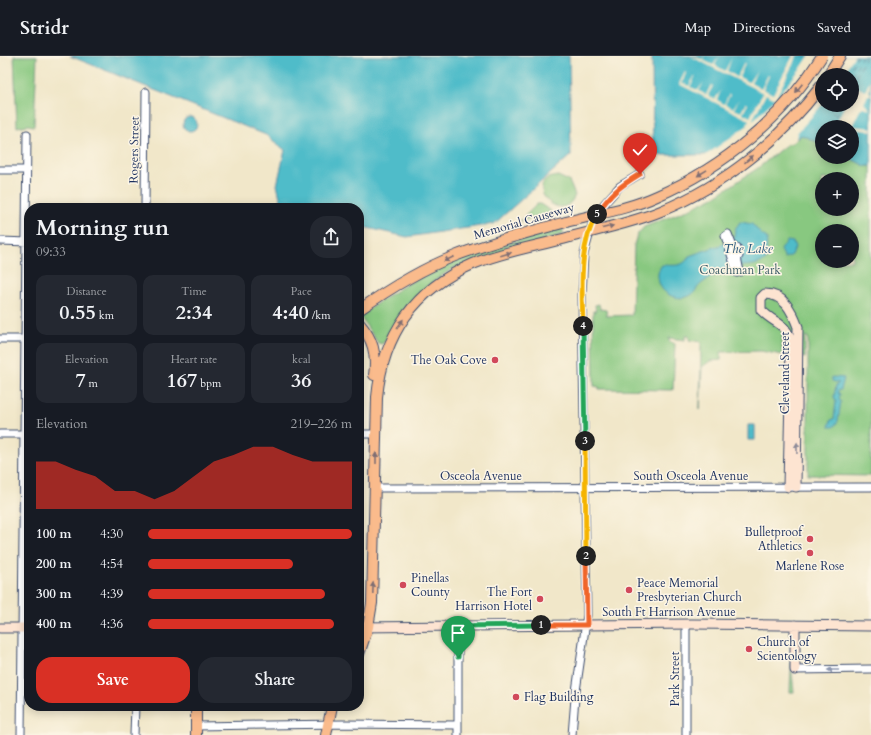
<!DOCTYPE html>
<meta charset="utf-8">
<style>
body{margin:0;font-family:Cardo,serif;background:#242831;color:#f1f3f6;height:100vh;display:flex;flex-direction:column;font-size:15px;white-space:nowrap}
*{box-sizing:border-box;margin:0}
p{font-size:13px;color:#9ea1a6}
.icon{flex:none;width:22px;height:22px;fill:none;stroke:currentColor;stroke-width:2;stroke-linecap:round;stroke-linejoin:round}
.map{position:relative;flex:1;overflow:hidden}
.side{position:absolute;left:24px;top:147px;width:340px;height:508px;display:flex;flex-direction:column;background:#171b24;border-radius:16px;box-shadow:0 2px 10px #0003}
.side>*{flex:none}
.tools{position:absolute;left:815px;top:12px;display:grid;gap:8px}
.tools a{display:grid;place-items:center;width:44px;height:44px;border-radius:50%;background:#171b24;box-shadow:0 2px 10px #0003;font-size:20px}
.pin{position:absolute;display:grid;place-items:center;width:34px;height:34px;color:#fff;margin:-41px -17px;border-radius:50% 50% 50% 0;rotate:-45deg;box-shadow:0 0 4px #0007}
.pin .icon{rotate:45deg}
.km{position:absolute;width:20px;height:20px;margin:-10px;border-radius:50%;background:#222;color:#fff;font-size:11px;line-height:20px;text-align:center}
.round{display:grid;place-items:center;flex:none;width:42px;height:42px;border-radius:16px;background:#242831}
.summary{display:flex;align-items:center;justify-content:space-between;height:68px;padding:0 12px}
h1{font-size:22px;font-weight:700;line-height:30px}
.figures{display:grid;grid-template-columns:repeat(3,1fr);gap:6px;height:68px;padding:4px 12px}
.figures div{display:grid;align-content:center;border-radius:10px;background:#242831;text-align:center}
.figures b{font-size:20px;font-weight:700}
.figures small{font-size:11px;font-weight:400}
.figures p{font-size:11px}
.chart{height:112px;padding:8px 12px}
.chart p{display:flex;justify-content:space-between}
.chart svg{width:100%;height:72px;margin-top:4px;fill:#d93025;opacity:.7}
.primary-button{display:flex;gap:8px;margin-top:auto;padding:8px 12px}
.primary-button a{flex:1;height:46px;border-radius:16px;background:#d93025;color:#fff;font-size:16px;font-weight:700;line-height:46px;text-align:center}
.primary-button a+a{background:#242831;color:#f1f3f6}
ul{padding:0 12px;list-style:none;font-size:13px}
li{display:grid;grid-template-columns:64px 48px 1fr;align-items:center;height:30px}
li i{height:10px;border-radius:5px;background:#d93025}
header{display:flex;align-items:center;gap:24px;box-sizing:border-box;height:56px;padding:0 20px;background:#171b24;border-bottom:1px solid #363941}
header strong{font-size:19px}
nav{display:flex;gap:22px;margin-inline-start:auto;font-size:14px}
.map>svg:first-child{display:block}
</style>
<header>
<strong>Stridr</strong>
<nav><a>Map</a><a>Directions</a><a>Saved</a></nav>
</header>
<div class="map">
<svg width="871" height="679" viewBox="0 0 871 679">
<rect width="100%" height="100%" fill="#fcf5e5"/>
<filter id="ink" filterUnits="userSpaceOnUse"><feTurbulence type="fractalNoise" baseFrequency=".025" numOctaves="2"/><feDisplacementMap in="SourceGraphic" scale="8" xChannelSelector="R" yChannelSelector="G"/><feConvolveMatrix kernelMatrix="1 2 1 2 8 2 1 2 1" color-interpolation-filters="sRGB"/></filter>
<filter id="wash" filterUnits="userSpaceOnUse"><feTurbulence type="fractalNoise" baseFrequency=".012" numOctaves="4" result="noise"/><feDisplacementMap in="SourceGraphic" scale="16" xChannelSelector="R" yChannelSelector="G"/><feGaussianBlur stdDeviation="0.9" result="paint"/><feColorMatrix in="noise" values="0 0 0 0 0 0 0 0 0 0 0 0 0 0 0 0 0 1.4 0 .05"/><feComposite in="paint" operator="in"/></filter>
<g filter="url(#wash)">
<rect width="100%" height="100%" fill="#f1e7c9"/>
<!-- green -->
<path fill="#88c880" stroke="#527c6f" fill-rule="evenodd" d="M14,0H37L34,70L28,69L17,71Z
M802,79L822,88V101H848L865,110H871V420L808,419V281H805V302L802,301L794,280H782V299L761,295L721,296V304L710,305L702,311L700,354L701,286L689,284V280H685V284L669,282V285L675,288L673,334L599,333V331L594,330L593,255H596L595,249L599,248L600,253L606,254L607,260L632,259L634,189L637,179L644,171L685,155L714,141L758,112L787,88L793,86ZM822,123H852V153H822ZM822,175H852V205H822Z
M558,120L569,125L575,139C561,173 519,124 558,120Z
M537,148H540L551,155L550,157L520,165Z
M562,172L564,178L454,212C431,225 412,242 397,264C392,272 389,283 382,288L378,287L361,262V259C384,242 408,226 434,214C475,195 519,184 562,172Z
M791,606L794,636H790Z"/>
<!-- water -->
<path fill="#4fbcc9" stroke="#357694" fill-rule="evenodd" d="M70,0H569L571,99L494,168L407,181L359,170V152L282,150L277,129L285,94L266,79Z
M652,0H871V110H865L848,101H852V71H822V88L802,79L765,99H653ZM822,19H852V49H822Z
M183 68a7 7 0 1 1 14 0a7 7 0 1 1-14 0Z
M740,166L752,168L762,179L767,182L766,204C755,211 746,209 734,211C727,212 707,223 701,228C697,231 695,237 691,239C679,246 662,239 659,226C657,220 658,214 662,209C673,209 684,212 689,200L729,186L734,181L735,173Z
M787,185L793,186L795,191L792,199L785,202L781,194Z
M832,321L844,322L841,334H838V337L840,338L839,344L841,345L838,365L834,371H829L831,364L834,363L836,345L834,341L836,329L839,327L832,325Z
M748,369H755V384H748Z"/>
<!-- pier -->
<path fill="#f1e7c9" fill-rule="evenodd" d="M690,0L702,3L705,0L703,4L713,9L720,0L715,9L725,15L732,1L727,15L737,21L744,7L745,8L739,21L749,26L757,14L751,27L761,33L768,19L769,20L763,33L773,38L793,0H797L776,42L801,12L809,0H854L843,19H822V49L797,77L796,84L793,86L787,88L765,101L713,103L702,102L748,69L747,67L749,64L679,28L685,16L686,17L682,27L689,30L694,21H695L690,31L698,34L704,26L699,35L706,39L711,29L713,30L708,39L715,43L721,34L717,44L724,48L729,38L730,39L725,48L733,52L739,43L734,53L741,56L746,47L748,48L743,57L750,61L763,37ZM766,38L775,43L752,65Z
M871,23L869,35L871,39H868L864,47L871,54L864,51L861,52L853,68V70L871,72V75L852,73V71H834L845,49H852V35L854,30L865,35Z"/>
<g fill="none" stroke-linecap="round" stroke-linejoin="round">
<!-- ferry -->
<path stroke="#2b597e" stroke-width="1" stroke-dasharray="5 4" stroke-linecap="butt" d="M848,19L857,0
M852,20L862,0
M852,29L866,0
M833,49L830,55L837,60
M838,49L834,55L839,62L838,56L842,49"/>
</g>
</g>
<g filter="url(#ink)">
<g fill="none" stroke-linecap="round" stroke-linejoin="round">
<!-- street casing -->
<g stroke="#3b4b6e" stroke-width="9">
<path id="street" d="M0,114H25
M145,152L146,36
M0,185L29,186
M737,217L725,180L728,178L734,193L737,192L739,200L737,201L740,216
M0,283H29
M0,378H29
M359,378H376
M376,432L871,431
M686,568V679
M458,569V679
M795,614L871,613
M196,670L342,668L458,669
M21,679L27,78
M134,679L135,650
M572,679L575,642L587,559L582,239L584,198L593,165L604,148L620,130L640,118"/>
</g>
<!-- secondary casing -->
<g stroke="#3b4b6e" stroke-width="11">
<path id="secondary" d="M788,431L791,289C788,266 775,269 761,254V242L765,238C784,238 792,255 798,271L796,431
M795,569V614
M359,571L692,568L871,570
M0,572H29"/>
</g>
<!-- primary casing -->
<g stroke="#3b4b6e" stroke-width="12">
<path id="primary" d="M828,19L840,0
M359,254C389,233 421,213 455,200C491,186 529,176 566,166
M359,267C373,283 377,298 374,319
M359,598L368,571L372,547L377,341C383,279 415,233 473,208C504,195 538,190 570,181
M196,679V650
M326,679L332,650"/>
</g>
<!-- street -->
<use href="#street" stroke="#fff" stroke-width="7"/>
<!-- secondary -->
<use href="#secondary" stroke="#fde4d1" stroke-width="9"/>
<!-- primary -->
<use href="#primary" stroke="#fabb8c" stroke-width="10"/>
<!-- primary-bridge casing -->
<g stroke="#3b4b6e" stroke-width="12" stroke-linecap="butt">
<path id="primary-bridge" d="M566,166C596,158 629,153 657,140C724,111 783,62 822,0
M570,181C601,173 632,167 661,155C725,129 780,84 822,29"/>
</g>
<!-- primary-bridge -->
<use href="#primary-bridge" stroke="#fabb8c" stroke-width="10"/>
</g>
<!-- one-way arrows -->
<defs><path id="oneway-solid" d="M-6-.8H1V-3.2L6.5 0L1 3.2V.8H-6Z"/></defs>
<g fill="#7f6e73">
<use href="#oneway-solid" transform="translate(799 32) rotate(128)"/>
<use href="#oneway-solid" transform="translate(749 103) rotate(-40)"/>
<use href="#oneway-solid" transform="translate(702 117) rotate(148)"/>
<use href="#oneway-solid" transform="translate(608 171) rotate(-14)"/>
<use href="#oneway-solid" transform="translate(506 198) rotate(-16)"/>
<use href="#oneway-solid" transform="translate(449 203) rotate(154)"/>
<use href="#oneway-solid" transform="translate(400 268) rotate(-56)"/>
<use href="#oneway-solid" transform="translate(376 402) rotate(-90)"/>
<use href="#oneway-solid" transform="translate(373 532) rotate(-88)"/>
</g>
<use fill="#8c8a98" href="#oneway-solid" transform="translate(797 392) rotate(-89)"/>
<use fill="#8d97ae" href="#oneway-solid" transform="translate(833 614) rotate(180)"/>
</g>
<g fill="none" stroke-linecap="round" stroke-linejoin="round" filter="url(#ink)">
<!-- split-1 casing -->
<g stroke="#fff" stroke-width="8">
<path id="split-1" d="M458,601V570L541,569"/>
</g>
<!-- split-2 casing -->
<g stroke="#fff" stroke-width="8">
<path id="split-2" d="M541,569H587L586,500"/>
</g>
<!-- split-3 casing -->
<g stroke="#fff" stroke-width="8">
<path id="split-3" d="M585,385L586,500"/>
</g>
<!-- split-4 casing -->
<g stroke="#fff" stroke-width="8">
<path id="split-4" d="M583,270L585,385"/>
</g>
<!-- split-5 casing -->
<g stroke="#fff" stroke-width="8">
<path id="split-5" d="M583,270C582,234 578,190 597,158"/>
</g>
<!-- split-6 casing -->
<g stroke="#fff" stroke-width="8">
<path id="split-6" d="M597,158C610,138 620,130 640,118"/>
</g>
<!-- split-1 -->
<use href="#split-1" stroke="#22a559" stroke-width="5"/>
<!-- split-2 -->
<use href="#split-2" stroke="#f0652b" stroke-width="5"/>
<!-- split-3 -->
<use href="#split-3" stroke="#f5b400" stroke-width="5"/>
<!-- split-4 -->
<use href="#split-4" stroke="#22a559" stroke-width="5"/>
<!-- split-5 -->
<use href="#split-5" stroke="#f5b400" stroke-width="5"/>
<!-- split-6 -->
<use href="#split-6" stroke="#f0652b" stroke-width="5"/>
</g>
<!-- markers -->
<g fill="#d1495b" stroke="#fcf5e5" stroke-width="1.5">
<circle cx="495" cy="304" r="4"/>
<circle cx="810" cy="483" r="4"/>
<circle cx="810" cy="497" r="4"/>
<circle cx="403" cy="529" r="4"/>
<circle cx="629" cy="534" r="4"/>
<circle cx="540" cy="543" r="4"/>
<circle cx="749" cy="593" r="4"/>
<circle cx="516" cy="641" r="4"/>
</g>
<g text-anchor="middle" stroke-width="3" stroke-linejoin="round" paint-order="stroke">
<!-- street labels -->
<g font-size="12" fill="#1b2f5e" stroke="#fcf5e5">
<text transform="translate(134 94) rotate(-89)" y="4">Rogers Street</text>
<text transform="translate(524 165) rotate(-16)" y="4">Memorial Causeway</text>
<text transform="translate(785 317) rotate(-90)" y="4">Cleveland Street</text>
<text x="481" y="424">Osceola Avenue</text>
<text x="691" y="424">South Osceola Avenue</text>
<text x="669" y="560">South Ft Harrison Avenue</text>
<text transform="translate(675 623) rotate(-90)" y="4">Park Street</text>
</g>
<!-- park labels -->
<g font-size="12" fill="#3c5d68" stroke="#fcf5e5">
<text x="740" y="218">Coachman Park</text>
</g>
<!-- poi labels -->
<g font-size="12" fill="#1b2f5e" stroke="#fcf5e5" text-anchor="start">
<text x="487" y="308" text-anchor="end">The Oak Cove</text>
<text x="802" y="480" text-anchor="end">Bulletproof<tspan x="802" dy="14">Athletics</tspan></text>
<text x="810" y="514" text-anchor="middle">Marlene Rose</text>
<text x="411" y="526">Pinellas<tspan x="411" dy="14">County</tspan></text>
<text x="637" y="531">Peace Memorial<tspan x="637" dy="14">Presbyterian Church</tspan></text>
<text x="532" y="540" text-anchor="end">The Fort<tspan x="532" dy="14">Harrison Hotel</tspan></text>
<text x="757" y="590">Church of<tspan x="757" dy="14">Scientology</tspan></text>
<text x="524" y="645">Flag Building</text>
</g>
<!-- water labels -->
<g font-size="13" font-style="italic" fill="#2b597e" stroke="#fcf5e5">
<text x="748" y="197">The Lake</text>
</g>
</g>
</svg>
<div class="tools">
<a><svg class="icon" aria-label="locate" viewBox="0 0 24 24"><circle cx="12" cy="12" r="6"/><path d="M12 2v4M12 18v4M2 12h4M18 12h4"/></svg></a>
<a><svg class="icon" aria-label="layers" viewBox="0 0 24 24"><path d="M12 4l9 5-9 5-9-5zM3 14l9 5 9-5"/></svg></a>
<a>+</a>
<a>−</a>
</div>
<div class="pin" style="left:458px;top:601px;background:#1e9e55"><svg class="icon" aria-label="arrive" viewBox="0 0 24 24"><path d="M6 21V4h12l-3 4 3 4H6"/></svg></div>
<div class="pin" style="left:640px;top:118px;background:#d93025"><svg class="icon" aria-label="check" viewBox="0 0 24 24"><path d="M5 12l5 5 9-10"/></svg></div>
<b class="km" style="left:541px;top:569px">1</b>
<b class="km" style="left:586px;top:500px">2</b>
<b class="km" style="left:585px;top:385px">3</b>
<b class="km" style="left:583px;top:270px">4</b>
<b class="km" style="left:597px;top:158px">5</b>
<section class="side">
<div class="summary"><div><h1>Morning run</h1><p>09:33</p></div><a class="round"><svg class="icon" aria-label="share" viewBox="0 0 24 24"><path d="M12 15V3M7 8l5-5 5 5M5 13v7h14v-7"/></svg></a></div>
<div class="figures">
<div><p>Distance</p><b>0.55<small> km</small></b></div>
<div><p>Time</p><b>2:34</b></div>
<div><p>Pace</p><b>4:40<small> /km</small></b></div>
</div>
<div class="figures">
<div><p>Elevation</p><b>7<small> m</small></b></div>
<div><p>Heart rate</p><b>167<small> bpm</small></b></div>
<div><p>kcal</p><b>36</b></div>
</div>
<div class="chart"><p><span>Elevation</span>219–226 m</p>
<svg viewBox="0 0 160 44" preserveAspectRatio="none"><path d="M0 44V15L10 15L20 20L30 24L40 33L50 33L60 38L70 33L80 24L90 15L100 11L110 6L120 6L130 11L140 15L150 15L160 15V44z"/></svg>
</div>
<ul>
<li><b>100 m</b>4:30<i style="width:100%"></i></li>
<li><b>200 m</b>4:54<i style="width:71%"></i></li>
<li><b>300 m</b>4:39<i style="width:87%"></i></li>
<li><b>400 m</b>4:36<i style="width:91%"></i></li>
</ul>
<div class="primary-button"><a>Save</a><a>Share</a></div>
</section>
</div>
